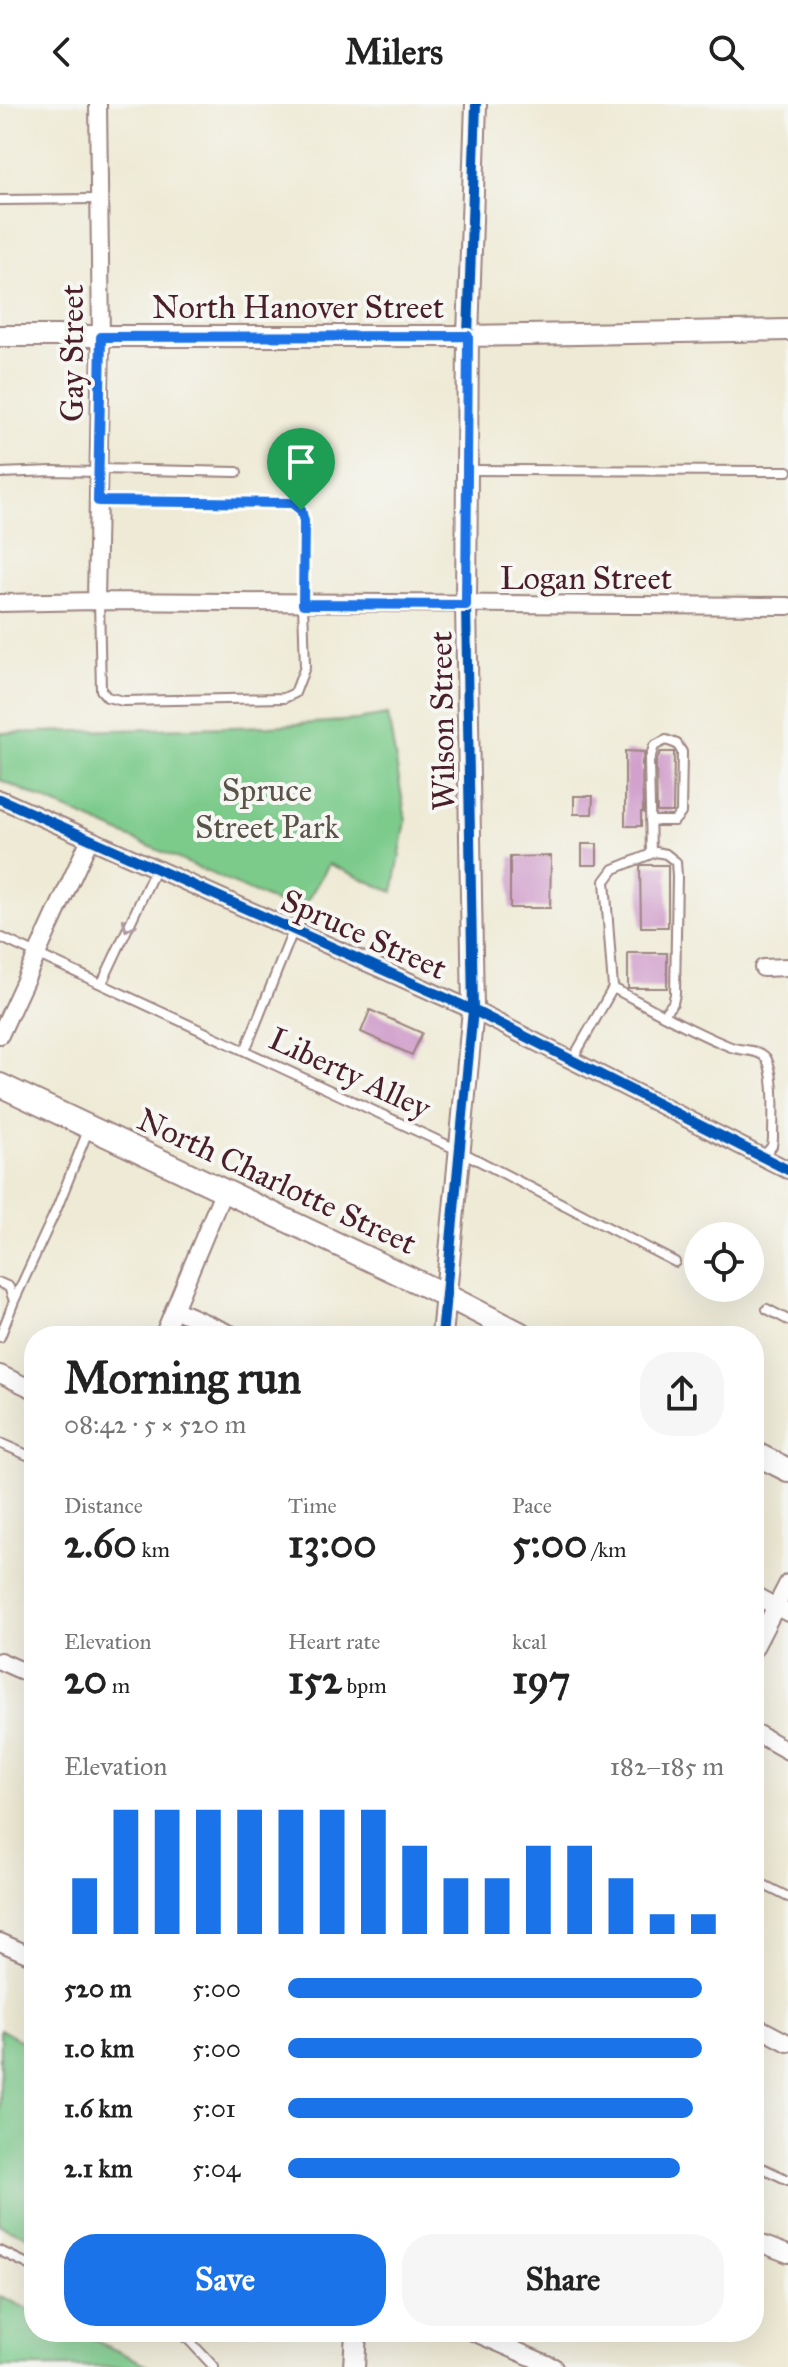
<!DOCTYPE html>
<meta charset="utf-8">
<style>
body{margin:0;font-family:"IM FELL Great Primer",serif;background:#f6f6f6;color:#222;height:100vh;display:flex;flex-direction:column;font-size:30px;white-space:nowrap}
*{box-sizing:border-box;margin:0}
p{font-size:26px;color:#767676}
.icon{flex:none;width:44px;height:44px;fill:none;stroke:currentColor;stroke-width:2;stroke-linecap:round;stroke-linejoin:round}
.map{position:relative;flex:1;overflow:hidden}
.details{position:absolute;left:24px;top:1222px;width:740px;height:1016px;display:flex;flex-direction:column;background:#fff;border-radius:32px;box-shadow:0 8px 32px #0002}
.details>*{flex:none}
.tools{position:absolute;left:684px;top:1118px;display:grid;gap:16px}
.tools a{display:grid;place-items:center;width:80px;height:80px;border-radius:50%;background:#fff;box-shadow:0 8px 32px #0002;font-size:40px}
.pin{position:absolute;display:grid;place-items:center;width:68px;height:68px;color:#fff;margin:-82px -34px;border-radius:50% 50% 50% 0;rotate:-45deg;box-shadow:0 0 8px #0007}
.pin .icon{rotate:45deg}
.round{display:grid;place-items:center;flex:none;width:84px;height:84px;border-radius:32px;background:#f6f6f6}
.head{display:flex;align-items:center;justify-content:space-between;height:136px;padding:0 40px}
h1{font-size:44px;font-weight:700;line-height:60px}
.figures{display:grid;grid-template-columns:repeat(3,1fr);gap:12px;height:136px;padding:8px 40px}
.figures div{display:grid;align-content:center}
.figures b{font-size:40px;font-weight:700}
.figures small{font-size:22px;font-weight:400}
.figures p{font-size:22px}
.chart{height:224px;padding:16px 40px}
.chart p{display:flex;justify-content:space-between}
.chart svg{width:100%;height:144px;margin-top:8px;stroke:#1a73e8;stroke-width:6}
.action{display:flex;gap:16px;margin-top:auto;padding:16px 40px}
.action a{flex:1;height:92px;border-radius:32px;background:#1a73e8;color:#fff;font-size:32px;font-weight:700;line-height:92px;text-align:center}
.action a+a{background:#f6f6f6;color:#222}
ul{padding:0 40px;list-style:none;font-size:26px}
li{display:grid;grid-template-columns:128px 96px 1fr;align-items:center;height:60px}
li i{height:20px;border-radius:10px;background:#1a73e8}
header{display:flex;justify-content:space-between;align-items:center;height:104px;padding:0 40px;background:#fff;font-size:36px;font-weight:700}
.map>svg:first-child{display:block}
</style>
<header><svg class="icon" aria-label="back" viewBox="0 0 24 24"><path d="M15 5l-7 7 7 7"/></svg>Milers<svg class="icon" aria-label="search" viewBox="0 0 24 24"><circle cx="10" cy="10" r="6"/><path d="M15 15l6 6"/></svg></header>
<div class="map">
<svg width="788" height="2263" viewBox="0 0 788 2263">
<rect width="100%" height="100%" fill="#f6f6f2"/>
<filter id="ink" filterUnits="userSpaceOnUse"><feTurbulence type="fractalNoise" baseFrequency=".0125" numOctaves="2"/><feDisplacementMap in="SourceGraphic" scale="16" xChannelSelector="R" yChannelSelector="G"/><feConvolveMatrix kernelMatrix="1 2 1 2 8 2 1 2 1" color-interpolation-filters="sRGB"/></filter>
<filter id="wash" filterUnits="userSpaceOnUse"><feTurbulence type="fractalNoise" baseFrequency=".006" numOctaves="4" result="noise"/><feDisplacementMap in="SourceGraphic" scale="32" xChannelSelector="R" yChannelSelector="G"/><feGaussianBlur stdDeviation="1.8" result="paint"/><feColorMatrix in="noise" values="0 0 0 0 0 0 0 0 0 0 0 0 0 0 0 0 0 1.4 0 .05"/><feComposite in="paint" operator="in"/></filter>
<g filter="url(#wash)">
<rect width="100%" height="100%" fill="#eeead5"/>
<!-- green -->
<path fill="#7ccb8b" stroke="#63755b" stroke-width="2" d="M388,611L406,717L393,788L329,760L300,809L0,676V629L270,622L357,616Z
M0,1925L27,1940L34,1947V2135L0,2121Z
M0,2192L34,2208V2228H77L152,2263H0Z"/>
<g id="blocks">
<!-- building -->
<path fill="#cc94c7" d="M625,647L645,648L642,658L643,708H641V722H625Z
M660,648H674L673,708H657L656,659Z
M574,692H593L592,710H574Z
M582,740H597V761H582Z
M551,752L550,804H510V753Z
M642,761H668V823H641L640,762Z
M628,849H667V884H628Z
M370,906L422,929L412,951L361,928Z"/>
</g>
</g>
<g filter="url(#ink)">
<use href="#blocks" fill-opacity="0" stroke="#9c8480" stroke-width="2"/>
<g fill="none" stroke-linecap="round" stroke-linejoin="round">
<!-- service casing -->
<g stroke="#9c8480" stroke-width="12">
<path id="service" d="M0,96L99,95
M99,365L237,368
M468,366L788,367
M0,369L53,367L99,368
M98,397L292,399L301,406L304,417L303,500L305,563L295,589L284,594L123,597L107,593L101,586L99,497
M650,717H674L681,709L682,648L677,640L666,636L654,642L649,658L651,750
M0,833L460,1047L675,1158
M102,879L155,766
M613,884L605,777L614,765L656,748L666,750L676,758L677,772L675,890L673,899L663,911
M245,947L293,827
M572,956L613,884C651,904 690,927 731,943C741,947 759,945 766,954C776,970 773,1015 773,1035L772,1042L763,1053
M0,1179L9,1183L14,1197L0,1233
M14,1197L57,1104L89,1024
M767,1205L788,1216
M0,1339L34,1354
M754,1776L788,1793
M754,2060L788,2076
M0,2147L34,2163
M175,2228L188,2235L214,2263"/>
</g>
<!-- minor casing -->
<g stroke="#9c8480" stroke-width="20">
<path id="minor" d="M96,497L101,233L98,0
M0,499L96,497L788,502
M0,695L473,906L788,1066
M763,864L788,863
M0,931L89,737
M174,1205L235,1232
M163,1232L223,1088
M0,1270L34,1286
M754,1491L788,1509
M754,1545L788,1479
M0,1557L34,1572
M754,1628L788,1647
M0,1838L34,1853
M754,1921L788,1939
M754,2137L788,2150
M473,2228L554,2263"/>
</g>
<!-- tertiary casing -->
<g stroke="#9c8480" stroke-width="24">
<path id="tertiary" d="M0,232H468L788,226
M442,1232L473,906L466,501L468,232L476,0
M354,2263L356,2228"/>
</g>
<!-- secondary casing -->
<g stroke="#9c8480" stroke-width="26">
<path id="secondary" d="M0,981L447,1192L525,1232
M754,1349L788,1366"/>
</g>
<!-- service -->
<use href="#service" stroke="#fff" stroke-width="8"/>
<!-- minor -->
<use href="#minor" stroke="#fff" stroke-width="16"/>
<!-- tertiary -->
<use href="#tertiary" stroke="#fff" stroke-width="20"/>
<!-- secondary -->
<use href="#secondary" stroke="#fff" stroke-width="22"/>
<!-- cycleway casing -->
<g stroke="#f6f6f2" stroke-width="15">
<path id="cycleway" d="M0,695L473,906L788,1066
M442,1232L473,906L466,501L468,232L476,0"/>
</g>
<!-- cycleway -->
<use href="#cycleway" stroke="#0057b8" stroke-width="10"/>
</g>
<!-- one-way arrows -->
<defs><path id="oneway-chevron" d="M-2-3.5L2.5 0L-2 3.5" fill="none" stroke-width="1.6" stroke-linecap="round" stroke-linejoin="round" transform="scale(2)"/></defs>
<use stroke="#ae9aa0" href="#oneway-chevron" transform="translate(128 822) rotate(115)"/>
</g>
<g fill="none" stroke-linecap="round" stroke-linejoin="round" filter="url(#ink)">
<!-- route casing -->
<g stroke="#fff" stroke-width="16">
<path id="route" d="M468,232L466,501L303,500L304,417L301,406L292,399L98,397L101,233Z"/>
</g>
<!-- route -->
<use href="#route" stroke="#1a73e8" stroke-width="10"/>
</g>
<g text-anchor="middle" stroke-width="8" stroke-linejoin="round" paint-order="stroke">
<!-- street labels -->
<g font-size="32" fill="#4a1f2b" stroke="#f6f6f2">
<text x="298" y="214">North Hanover Street</text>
<text transform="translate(72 249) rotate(-90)" y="11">Gay Street</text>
<text x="586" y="485">Logan Street</text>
<text transform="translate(442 617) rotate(-91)" y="11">Wilson Street</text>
<text transform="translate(364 830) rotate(24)" y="11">Spruce Street</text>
<text transform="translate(350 969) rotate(25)" y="11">Liberty Alley</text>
<text transform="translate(277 1077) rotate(25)" y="11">North Charlotte Street</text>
</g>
<!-- park labels -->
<g font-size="32" fill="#595348" stroke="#f6f6f2">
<text x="267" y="697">Spruce<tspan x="267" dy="37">Street Park</tspan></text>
</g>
</g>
</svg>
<div class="tools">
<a><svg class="icon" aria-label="locate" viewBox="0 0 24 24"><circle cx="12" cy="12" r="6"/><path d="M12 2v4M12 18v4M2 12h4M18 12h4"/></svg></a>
</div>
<div class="pin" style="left:301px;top:406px;background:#1e9e55"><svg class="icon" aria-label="arrive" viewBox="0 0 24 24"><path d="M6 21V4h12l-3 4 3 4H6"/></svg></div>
<section class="details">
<div class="head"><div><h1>Morning run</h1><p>08:42 · 5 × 520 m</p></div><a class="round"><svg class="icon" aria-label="share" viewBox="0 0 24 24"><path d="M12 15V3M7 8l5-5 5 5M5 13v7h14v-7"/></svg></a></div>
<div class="figures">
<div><p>Distance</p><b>2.60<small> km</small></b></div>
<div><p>Time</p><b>13:00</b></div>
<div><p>Pace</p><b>5:00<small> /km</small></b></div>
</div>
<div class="figures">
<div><p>Elevation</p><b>20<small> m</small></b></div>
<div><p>Heart rate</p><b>152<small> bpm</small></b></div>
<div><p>kcal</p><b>197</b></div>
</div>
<div class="chart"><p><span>Elevation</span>182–185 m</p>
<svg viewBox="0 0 160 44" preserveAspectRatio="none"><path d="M5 44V27M15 44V6M25 44V6M35 44V6M45 44V6M55 44V6M65 44V6M75 44V6M85 44V17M95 44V27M105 44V27M115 44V17M125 44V17M135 44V27M145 44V38M155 44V38"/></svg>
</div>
<ul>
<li><b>520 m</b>5:00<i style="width:95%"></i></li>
<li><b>1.0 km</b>5:00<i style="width:95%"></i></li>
<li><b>1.6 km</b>5:01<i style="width:93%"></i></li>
<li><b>2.1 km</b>5:04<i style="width:90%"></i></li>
</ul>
<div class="action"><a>Save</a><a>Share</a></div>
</section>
</div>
